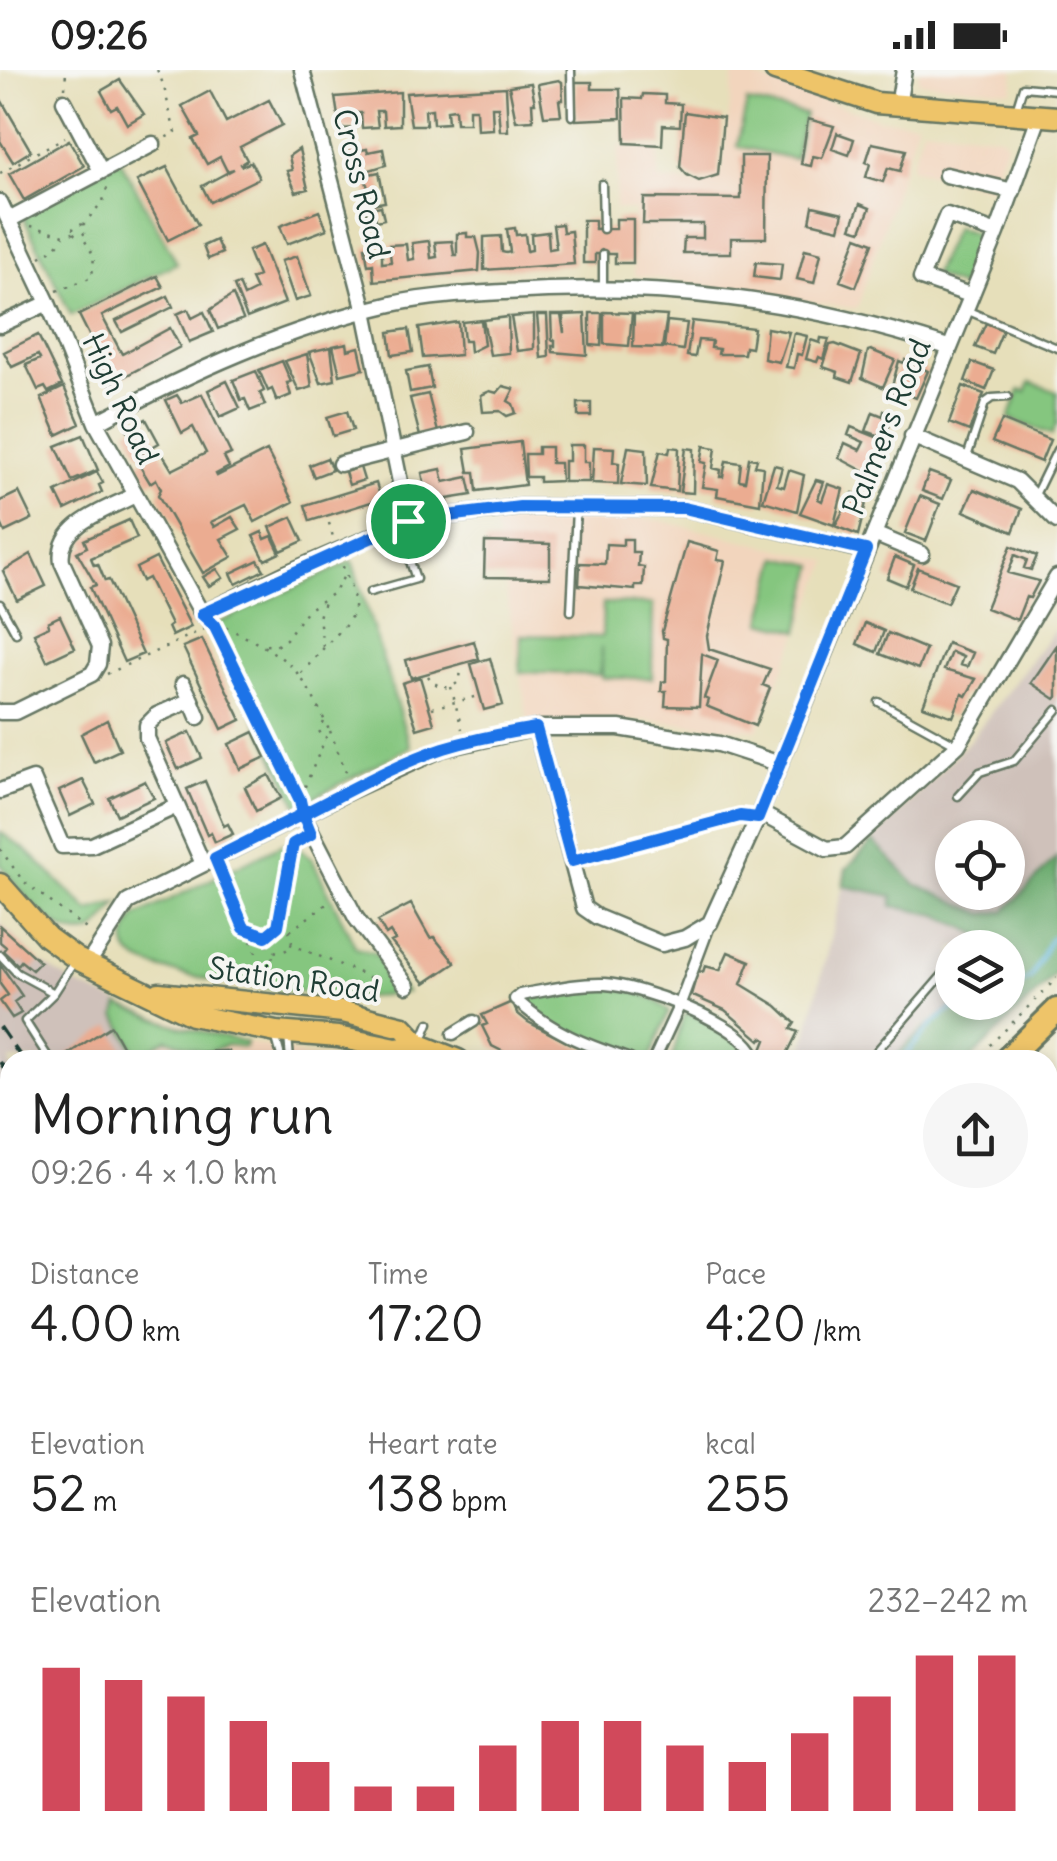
<!DOCTYPE html>
<meta charset="utf-8">
<style>
body{margin:0;font-family:Delius,sans-serif;background:#f6f6f6;color:#222;height:100vh;display:flex;flex-direction:column;font-size:38px;white-space:nowrap}
*{box-sizing:border-box;margin:0}
p{font-size:32px;color:#767676}
.icon{flex:none;width:55px;height:55px;fill:none;stroke:currentColor;stroke-width:2;stroke-linecap:round;stroke-linejoin:round}
.map{position:relative;flex:1;overflow:hidden}
.drawer{position:absolute;left:0px;top:980px;width:1058px;height:812px;display:flex;flex-direction:column;background:#fff;border-radius:30px 30px 0 0;box-shadow:0 5px 15px #0003}
.drawer>*{flex:none}
.buttons{position:absolute;left:935px;top:750px;display:grid;gap:20px}
.buttons a{display:grid;place-items:center;width:90px;height:90px;border-radius:50%;background:#fff;box-shadow:0 5px 15px #0003;font-size:50px}
.pin{position:absolute;display:grid;place-items:center;width:85px;height:85px;color:#fff;margin:-42px;border:5px solid #fff;border-radius:50%;box-shadow:0 2px 10px #0007}
.round{display:grid;place-items:center;flex:none;width:105px;height:105px;border-radius:52px;background:#f6f6f6}
.overview{display:flex;align-items:center;justify-content:space-between;height:170px;padding:0 30px}
h1{font-size:55px;font-weight:600;line-height:75px}
.figures{display:grid;grid-template-columns:repeat(3,1fr);gap:15px;height:170px;padding:10px 30px}
.figures div{display:grid;align-content:center}
.figures b{font-size:50px;font-weight:600}
.figures small{font-size:28px;font-weight:400}
.figures p{font-size:28px}
.chart{height:280px;padding:20px 30px}
.chart p{display:flex;justify-content:space-between}
.chart svg{width:100%;height:180px;margin-top:10px;stroke:#d1495b;stroke-width:6}
.status{display:flex;justify-content:space-between;align-items:center;height:70px;padding:0 50px;background:#fff;direction:ltr}
.status svg{height:28px;fill:currentColor}
.map>svg:first-child{display:block}
</style>
<div class="status"><b>09:26</b><svg viewBox="0 0 49 12"><path d="M0 12V9h3v3zM5 12V6h3v6zM10 12V3h3v9zM15 12V0h3v12zM26 1h20v11H26zM47 4h2v5h-2z"/></svg></div>
<div class="map">
<svg width="1057" height="1791" viewBox="0 0 1057 1791">
<rect width="100%" height="100%" fill="#f6f6f2"/>
<filter id="ink" filterUnits="userSpaceOnUse"><feTurbulence type="fractalNoise" baseFrequency=".01" numOctaves="2"/><feDisplacementMap in="SourceGraphic" scale="20" xChannelSelector="R" yChannelSelector="G"/><feConvolveMatrix kernelMatrix="1 2 1 2 8 2 1 2 1" color-interpolation-filters="sRGB"/></filter>
<filter id="wash" filterUnits="userSpaceOnUse"><feTurbulence type="fractalNoise" baseFrequency=".0048" numOctaves="4" result="noise"/><feDisplacementMap in="SourceGraphic" scale="40" xChannelSelector="R" yChannelSelector="G"/><feGaussianBlur stdDeviation="2.25" result="paint"/><feColorMatrix in="noise" values="0 0 0 0 0 0 0 0 0 0 0 0 0 0 0 0 0 1.4 0 .05"/><feComposite in="paint" operator="in"/></filter>
<g filter="url(#wash)">
<rect width="100%" height="100%" fill="#e6dfba"/>
<!-- built -->
<path fill="#f2d5bd" d="M919,0H1014L1012,21L918,12Z
M734,1L880,49L918,52L857,239L634,205V140L615,139L619,77L659,79L658,109L698,115L722,102Z
M923,57L1001,66L1007,72L989,118L910,98Z
M557,437L662,451L829,491L758,660L640,650L588,657L528,651L493,444Z
M120,933L158,947L265,977L311,987L354,990H140L116,946Z"/>
<!-- industrial -->
<path fill="#cfc1ba" fill-rule="evenodd" d="M1057,557V787L1005,841L984,844L915,814L873,771L970,670ZM952,768H1008V822H952Z
M843,816L893,826L892,836L938,845L1002,877L952,878L954,933L920,959L891,990H801Z
M0,853L40,892L75,914L120,933L116,946L140,990H10V1039L0,1025Z
M10,1335V1519L0,1523V1343Z
M1048,1390L1057,1394V1744L1048,1757Z"/>
<!-- green -->
<path fill="#85c67f" stroke="#52825a" stroke-width="2.5" d="M747,32L805,44L795,89L737,76Z
M120,90L177,193L71,245L20,140Z
M955,157L983,166L961,217L933,205Z
M1030,312L1057,322V353L1052,365L1009,348L1020,320L1026,322Z
M778,487L815,495L799,561L762,552Z
M352,491L410,677L298,736L211,556Z
M603,533L653,534L652,608H602V577L600,605L520,602L521,565L602,567Z
M0,762L26,780L89,841L118,833C111,841 101,858 91,862C59,875 16,815 0,794Z
M293,773L312,789L356,878L375,883L406,922C393,924 380,927 367,927C331,927 145,909 129,882C121,870 129,857 135,847L281,775Z
M588,915C614,917 651,920 669,942L649,990H636L563,965L519,927Z
M119,935L178,956L246,972L245,977L227,975L206,983L167,969L149,980L154,990H140L116,946Z
M688,943L730,962L749,976L745,987L740,990H672L683,946Z
M471,1782L628,1783L637,1791H467Z"/>
<!-- forest -->
<path fill="#6cab6e" stroke="#467451" stroke-width="2.5" d="M873,771L915,814L984,844L1005,841L1057,787V903L970,990H893L909,972L956,933L1008,932V889L1013,883L1008,878L938,845L892,836L893,826L843,816L846,799Z
M0,1025L10,1039V1335L0,1343Z
M10,1599V1782L471,1783L467,1791H0V1603Z"/>
<g fill="none" stroke-linecap="round" stroke-linejoin="round">
<!-- stream -->
<path stroke="#65b8e1" stroke-width="4" d="M1008,921L1031,908L1050,869L1057,864
M902,990C920,968 941,939 969,932"/>
</g>
<g id="blocks">
<!-- building -->
<path fill="#ebac91" d="M120,10L144,44L127,54L117,36L111,39L101,21Z
M559,10L562,12L563,30H559L561,45L544,46L538,14Z
M575,12H592V19H620L621,48L576,50Z
M531,13L535,33H532L533,50L516,51L509,16Z
M506,17L508,61H500L498,37H492L493,59L477,60L476,39H469V53H456L455,39L447,40L448,53L433,54L432,39L425,40L426,55H411L406,23Z
M210,21L226,52L269,30L282,55L240,77L247,90L241,94L242,96L251,92L259,108L210,132L202,116L234,99L227,101L220,87L207,94L193,69L199,66L182,36Z
M400,22V55L384,56L383,41H376L378,57L362,58L361,43H355L356,58L340,59L335,27Z
M643,24L665,25V33L681,34L680,56L663,55L662,75L625,73L624,28L642,29Z
M0,28L31,81L13,92L0,71Z
M685,42L723,48L718,105L699,111L687,105L680,97Z
M808,49L834,56L822,88L813,86L811,96L801,94Z
M837,63L854,69L849,85L832,79Z
M69,70L84,96L24,130L9,104Z
M872,73L906,80L900,101L888,98L883,112L866,107L870,94L866,92Z
M299,79L308,119L296,122L287,101L292,100L289,86Z
M367,79L368,82L383,79L386,95L354,105L349,82Z
M741,86H767L766,168H731V183H683L684,168H703V154H643L644,128L741,129Z
M167,97L198,155L168,170L137,111Z
M379,102L385,132L371,134L365,105Z
M860,134L870,138L861,161L851,158Z
M381,136L384,149L376,151L375,144L367,146L366,139Z
M813,136L843,143L839,159L810,152Z
M319,141L327,159L287,174L280,156Z
M616,149H633V193H615V184H595V193H583V150H595V159H616Z
M562,154L563,162L571,161L574,194L484,200V167L501,166L502,182L506,183L510,182L507,159L515,158L516,165L525,164L527,181L532,180L531,164L548,162L549,179L556,178L553,155Z
M467,163V167H476L480,183L479,201L374,211L373,194L368,195L365,177H382V193L391,192L389,175L406,174L408,190L414,189L412,173L429,171L431,188L437,187L435,172L452,171L454,185H457V164Z
M857,167L873,173L856,217L840,211Z
M216,170L222,183L208,189L203,176Z
M262,175L285,233L247,248L234,216L239,214L244,226L256,220L251,209L258,206L248,181Z
M805,179L821,183L814,213L797,209Z
M297,186L311,226L295,231L281,191Z
M756,192L782,194L780,210L754,207Z
M157,206L163,217L102,246L122,284L170,258L180,277L110,314L99,295L103,293L79,245Z
M233,225L243,249L218,259L210,240Z
M168,226L173,237L122,262L116,251Z
M188,239L192,248L204,242L213,262L189,272L177,244Z
M604,242L632,243L629,276L604,274Z
M590,243H602L601,276L590,275Z
M585,244L587,285L553,282L552,276H555V270H552L551,245H561L564,263L563,245Z
M634,244L667,246L662,278L633,277Z
M534,245V279L517,281L511,247Z
M537,245H547L549,287L541,288Z
M508,247L509,283L490,285L483,250Z
M481,250L484,275L470,282L469,271H464L462,252Z
M667,251L687,253L683,280L664,277Z
M692,251L754,258L751,278L745,277L744,284H718L719,279L711,278L712,271L698,270L695,287L687,286Z
M458,252L460,285L423,288L419,258Z
M986,253L1003,260L993,284L975,277Z
M767,258L789,262L779,292L764,289Z
M409,259L413,282L392,285L389,262Z
M794,263L807,266L802,285L797,284L794,298L786,297Z
M38,265L62,315L48,322L45,317L38,320L26,295L40,289L38,285L12,297L4,282Z
M821,268L829,269L823,289L819,287L817,292L806,289L811,270L820,273Z
M347,273L348,280L359,277L364,299L340,305L333,276Z
M835,274L861,284L852,312L837,307L838,302L823,297L830,275Z
M331,277L335,310L321,313L309,282Z
M871,280L895,290L883,317L862,308L868,281Z
M307,284L312,317L299,321L285,291Z
M905,290L928,301L916,328L898,321L897,325L890,323L899,291L904,293Z
M282,291L291,312L287,313L291,325L277,331L272,319L268,321L259,300Z
M972,292L994,300L986,320L965,311Z
M428,297L432,318L410,322L406,301Z
M256,301L264,321L260,323L265,335L250,341L245,329L241,330L233,310Z
M227,311L240,338L220,347L208,320Z
M503,316L514,319L508,331L513,334L516,343L507,346L500,341L483,342L481,325L490,321L497,323Z
M963,316L984,324L969,361L949,353Z
M64,317L80,354L57,365L41,328Z
M202,324L231,384L224,387L229,397L216,404L217,406L267,381L293,432L255,452L246,435L211,452L214,457L232,447L240,459L221,469L232,487L203,503L158,425L161,419L156,409L150,413L138,393L160,380L172,400L206,383L193,357L182,363L166,330L177,325L182,333Z
M428,324L438,362L420,366L410,328Z
M578,333H591V346H578Z
M347,341L353,360L333,366L327,347Z
M884,341L893,345L885,368L866,361L873,342L883,346Z
M146,349L159,373L140,384L127,359Z
M1002,350L1050,370L1041,392L992,372Z
M851,357L884,370L871,405L839,388L845,373L860,380L864,372L848,365Z
M83,365L98,400L72,411L56,376Z
M520,372L525,415L477,421L475,402H469L465,379Z
M569,375H584V392H589V412H564V391H569Z
M704,376L716,378L713,398L721,400L720,407H723L726,391L741,393L739,410L745,411L749,388L757,389L755,396L763,397L760,434L717,426L718,419L702,417L706,393L701,392Z
M538,377H551V393H560L561,411L539,412V407H526L525,384H538Z
M594,377L614,378L613,392L619,393L618,414L592,413Z
M628,377L646,379L647,416L621,414Z
M670,377L679,378L677,421L651,418L660,381L669,383Z
M686,378L694,379L693,423L680,422Z
M327,388L332,400L314,407L309,395Z
M774,395L782,397L777,415L784,417L789,400L804,405L797,441L763,431Z
M360,397L364,410L349,415L345,402Z
M441,399L444,412L468,407L472,425L447,429L448,432L429,436L422,403Z
M97,402L103,413L99,415L102,422L65,440L56,422Z
M929,402L951,410L943,429L922,421Z
M816,410L824,412L818,429L822,431L828,414L843,419L834,455L800,443Z
M376,413L381,429L310,451L305,435Z
M974,419L1022,439L1013,462L964,441Z
M19,422L32,449L5,462L0,451V431Z
M853,423L867,429L858,465L835,456Z
M920,426L940,434L926,471L905,463Z
M292,447L303,471L281,481L270,457Z
M129,450L137,468L91,488L94,495L98,494L105,511L109,510L143,584L124,592L90,517L96,515L77,482L87,477L84,470Z
M262,462L265,469L272,466L280,483L265,490L253,466Z
M623,469H632V482H639L638,496L644,497L643,516H635V520L579,515L580,493L605,494L606,474L623,475Z
M485,472L550,474V508L484,507Z
M687,472L719,481L717,490L725,491L707,566L709,579L770,599L763,615L770,618L755,656L706,636L708,630L704,628L718,590L702,584L699,637L665,636L666,621H661L662,612L666,611L667,569L663,568L662,561Z
M1011,476L1037,486L1031,500L1024,498L1027,490L1015,485L1008,503L1039,511L1030,528L1026,527L1017,550L986,538Z
M31,484L46,516L17,530L3,501Z
M895,487L914,495L906,516L887,508Z
M156,488L191,557L172,566L168,557L171,555L148,508L142,511L136,498Z
M258,490L264,500L236,514L231,503Z
M918,498L956,513L947,533L910,518Z
M217,499L223,508L209,516L203,507Z
M60,546L75,578L47,591L34,563L49,556L48,552Z
M865,553L884,561L876,582L857,574Z
M888,563L926,579L918,599L880,584Z
M202,569L241,650L222,659L183,577Z
M474,571L479,589L411,608L406,590Z
M947,573L973,583L967,597L960,595L963,587L951,582L944,600L976,609L966,626L962,624L953,647L923,636Z
M1057,575V627L1055,629L1031,613Z
M490,588L503,635L484,640L471,594Z
M420,607L434,654L417,659L402,613Z
M107,650L120,680L94,692L81,664Z
M190,662L202,688L178,699L166,673Z
M254,662L266,687L240,699L229,674Z
M269,705L281,728L256,741L245,717Z
M83,710L95,734L70,746L59,721Z
M145,711L154,728L117,745L109,728Z
M205,711L224,756L228,754L233,764L215,772L211,763L207,765L187,719Z
M411,834L430,868L434,867L455,893L425,913L391,872L395,870L390,862L386,865L378,851Z
M0,856L40,892L32,900L21,891L18,895L3,881L6,877L0,872Z
M728,882L750,891L741,914L777,936L795,953L791,959L798,962L784,990H758L766,970L762,967L760,970L725,940L691,925L698,901L703,902L705,896L720,900Z
M0,894L22,926L14,932L21,943L12,948L0,931L8,925L0,914Z
M512,932L517,943L528,952L565,971L619,990H520L492,976L482,956L487,954L482,945Z
M111,956L130,990H59L89,970Z
M1057,1016V1043L1048,1053V1027Z
M10,1339V1407L0,1395V1347Z
M1048,1399L1057,1403V1438L1048,1435Z
M1057,1467V1527L1048,1524V1491Z
M1048,1548L1057,1552V1578L1048,1601Z
M1048,1677L1057,1684V1717L1048,1731Z
M845,1782H993L988,1791H840Z"/>
</g>
</g>
<g filter="url(#ink)">
<use href="#blocks" fill-opacity="0" stroke="#657663" stroke-width="2.5"/>
<g fill="none" stroke-linecap="round" stroke-linejoin="round">
<!-- service casing -->
<g stroke="#657663" stroke-width="11">
<path id="service" d="M571,0L572,46
M1016,40L1023,17L1057,20
M602,114L603,159
M603,184V218
M966,240L1057,278
M967,387L985,333L992,328L1008,327
M1035,425L1057,380
M370,522L416,509L398,456
M0,534L16,563
M571,541L576,439
M879,632L957,675
M958,726L980,702L1014,691L1057,640
M572,791L740,746L757,748
M0,885L17,903L54,923L74,892
M288,965L290,990
M276,968L282,990
M422,970L429,953
M50,990L25,951L54,923
M174,990L181,987L226,985L230,990
M869,990L952,894
M1048,1143L1057,1121
M1048,1165L1057,1169
M0,1403L2,1402
M0,1437L10,1428
M0,1470L10,1463
M0,1478L4,1488L10,1486"/>
</g>
<!-- pedestrian casing -->
<g stroke="#657663" stroke-width="15">
<path id="pedestrian" d="M453,964L474,951
M630,990C583,974 553,963 515,929L520,925C549,920 576,913 605,914C641,916 732,950 752,980L749,990
M654,990L679,936L710,853"/>
</g>
<!-- minor casing -->
<g stroke="#657663" stroke-width="19">
<path id="minor" d="M302,0L365,241L408,451
M64,31L101,101
M898,36L904,0
M946,105L1013,121
M0,132L48,233L96,353L202,544L284,504L408,451L521,437L684,438L866,481
M9,150L153,74
M970,225L921,208L947,145L997,163
M0,255L48,233
M96,353C190,302 287,258 392,234C429,226 468,224 505,222C663,212 798,229 948,277
M912,366L1017,411L1057,451
M340,394L467,362
M874,464L922,484
M183,614L191,630
M0,642H15L92,604L98,594L100,576L62,492C56,454 107,440 135,425
M198,647L191,630L157,645L147,655V668L203,794
M536,658L584,838L597,847L662,874L685,868L710,853L760,743L997,163L1039,47
M0,721L33,709L62,776L92,775L177,736
M760,743L827,779L845,777L958,675L1057,507
M303,745L356,848L407,916
M87,895L128,832L352,720L442,679L536,658H619L719,674L780,694
M1048,1079L1057,1083
M1048,1249L1057,1253
M1005,1782L1018,1791
M1046,1791L1057,1777"/>
</g>
<!-- primary casing -->
<g stroke="#657663" stroke-width="25">
<path id="primary" d="M775,0L876,33L1057,47
M0,814L47,867L77,889L192,945L276,962L338,967L396,979L420,975
M159,923L343,942L403,957L420,975L458,990
M1048,1324L1057,1329"/>
</g>
<!-- trunk casing -->
<g stroke="#657663" stroke-width="28">
<path id="trunk" d="M1006,990L1057,940
M0,1538L10,1534
M0,1570L10,1565"/>
</g>
<!-- path -->
<path stroke="#657663" stroke-width="2.5" stroke-dasharray="2.5 8" stroke-linecap="butt" d="M157,0C168,21 167,40 176,62L165,68
M65,18L66,0
M0,103L65,67
M73 160a6 6 0 1 1 12 0a6 6 0 1 1-12 0Z
M83,155L103,131L108,115
M31,156L64,165L73,163
M40,187L54,179L64,166
M57,221L92,207L94,186L82,166
M329,453L333,467
M214,555L299,727
M216,555H222C289,589 297,590 329,660L300,728
M266,575L276,576L286,569L306,541L335,522L345,504
M323,577L319,547L324,532
M301,603C313,591 323,578 335,566C364,539 355,530 342,494
M107,604L204,559
M428,606C436,618 450,622 460,610L461,596
M451,617L462,659
M432,638L479,626
M324,652L319,661L325,670
M330,661L347,705
M0,779L23,811L90,862
M222,803L270,915
M278,856L293,774L301,769
M266 869a13 13 0 1 1 26 0a13 13 0 1 1-26 0Z
M246,858L266,865
M290,861L332,830
M290,874L386,914
M267,909L274,882
M975,990L1057,908
M0,1073L10,1089
M1048,1389L1057,1392
M565,1782L572,1791"/>
<!-- service -->
<use href="#service" stroke="#fff" stroke-width="6"/>
<!-- pedestrian -->
<use href="#pedestrian" stroke="#fff" stroke-width="10"/>
<!-- minor -->
<use href="#minor" stroke="#fff" stroke-width="14"/>
<!-- primary -->
<use href="#primary" stroke="#eec469" stroke-width="20"/>
<!-- trunk -->
<use href="#trunk" stroke="#eec469" stroke-width="22"/>
<!-- rail -->
<path stroke="#1f3d34" stroke-width="4" stroke-dasharray="15 8" stroke-linecap="butt" d="M0,957L23,990
M0,992L10,1007
M653,1782L661,1791
M687,1782L696,1791
M711,1782L719,1791"/>
</g>
</g>
<g fill="none" stroke-linecap="round" stroke-linejoin="round" filter="url(#ink)">
<!-- route casing -->
<g stroke="#fff" stroke-width="20">
<path id="route" d="M408,451L202,544L214,555L300,730L303,744L215,788L244,858L266,866L278,856L293,774L311,764L303,744C349,721 395,694 444,678C474,669 505,663 536,658L572,791L740,746L758,748L866,480L684,438L520,437L408,451"/>
</g>
<!-- route -->
<use href="#route" stroke="#1a73e8" stroke-width="12"/>
</g>
<g text-anchor="middle" stroke-width="8" stroke-linejoin="round" paint-order="stroke">
<!-- street labels -->
<g font-size="30" fill="#1f3d34" stroke="#f6f6f2">
<text transform="translate(361 114) rotate(76)" y="10">Cross Road</text>
<text transform="translate(120 329) rotate(65)" y="10">High Road</text>
<text transform="translate(887 357) rotate(-68)" y="10">Palmers Road</text>
<text transform="translate(294 910) rotate(8)" y="10">Station Road</text>
</g>
</g>
</svg>
<div class="buttons">
<a><svg class="icon" aria-label="locate" viewBox="0 0 24 24"><circle cx="12" cy="12" r="6"/><path d="M12 2v4M12 18v4M2 12h4M18 12h4"/></svg></a>
<a><svg class="icon" aria-label="layers" viewBox="0 0 24 24"><path d="M12 4l9 5-9 5-9-5zM3 14l9 5 9-5"/></svg></a>
</div>
<div class="pin" style="left:408px;top:451px;background:#1e9e55"><svg class="icon" aria-label="arrive" viewBox="0 0 24 24"><path d="M6 21V4h12l-3 4 3 4H6"/></svg></div>
<section class="drawer">
<div class="overview"><div><h1>Morning run</h1><p>09:26 · 4 × 1.0 km</p></div><a class="round"><svg class="icon" aria-label="share" viewBox="0 0 24 24"><path d="M12 15V3M7 8l5-5 5 5M5 13v7h14v-7"/></svg></a></div>
<div class="figures">
<div><p>Distance</p><b>4.00<small> km</small></b></div>
<div><p>Time</p><b>17:20</b></div>
<div><p>Pace</p><b>4:20<small> /km</small></b></div>
</div>
<div class="figures">
<div><p>Elevation</p><b>52<small> m</small></b></div>
<div><p>Heart rate</p><b>138<small> bpm</small></b></div>
<div><p>kcal</p><b>255</b></div>
</div>
<div class="chart"><p><span>Elevation</span>232–242 m</p>
<svg viewBox="0 0 160 44" preserveAspectRatio="none"><path d="M5 44V9M15 44V12M25 44V16M35 44V22M45 44V32M55 44V38M65 44V38M75 44V28M85 44V22M95 44V22M105 44V28M115 44V32M125 44V25M135 44V16M145 44V6M155 44V6"/></svg>
</div>
</section>
</div>
